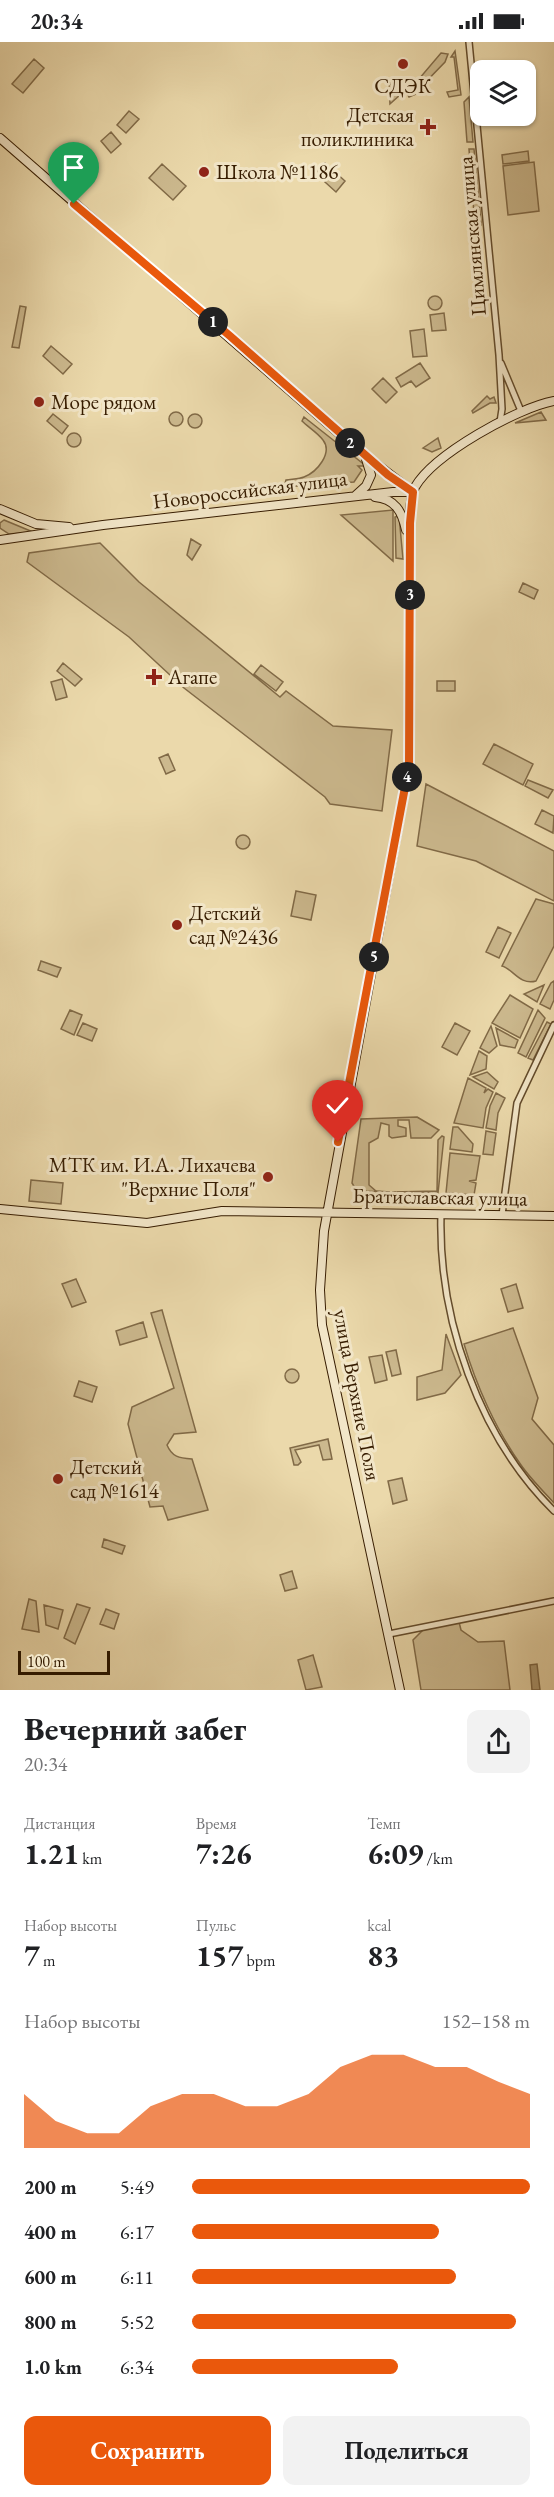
<!DOCTYPE html>
<html lang="ru">
<meta charset="utf-8">
<style>
body{margin:0;font-family:"EB Garamond",serif;background:#f2f2f2;color:#202124;height:100vh;display:flex;flex-direction:column;font-size:22px;white-space:nowrap}
*{box-sizing:border-box;margin:0}
p{font-size:20px;color:#757577}
.icon{flex:none;width:33px;height:33px;fill:none;stroke:currentColor;stroke-width:2;stroke-linecap:round;stroke-linejoin:round}
.map{position:relative;height:1648px;overflow:hidden}
.details{display:flex;flex-direction:column;background:#fff;flex:1}
.details>*{flex:none}
.controls{position:absolute;left:470px;top:18px;display:grid;gap:12px}
.controls a{display:grid;place-items:center;width:66px;height:66px;border-radius:12px;background:#fff;box-shadow:0 2px 4px #0004;font-size:30px}
.scale{position:absolute;left:18px;bottom:15px;width:92px;box-sizing:border-box;padding-left:6px;border:3px solid #361c00;border-top:0;font-size:16px;line-height:21px;white-space:nowrap;color:#361c00;-webkit-text-stroke:4px #f2e6c8;paint-order:stroke}
.pin{position:absolute;display:grid;place-items:center;width:51px;height:51px;color:#fff;margin:-62px -26px;border-radius:50% 50% 50% 0;rotate:-45deg;box-shadow:0 0 6px #0007}
.pin .icon{rotate:45deg}
.km{position:absolute;width:30px;height:30px;margin:-15px;border-radius:50%;background:#222;color:#fff;font-size:16px;line-height:30px;text-align:center}
.round{display:grid;place-items:center;flex:none;width:63px;height:63px;border-radius:12px;background:#f2f2f2}
.head{display:flex;align-items:center;justify-content:space-between;height:102px;padding:0 24px}
h1{font-size:33px;font-weight:700;line-height:45px}
.figures{display:grid;grid-template-columns:repeat(3,1fr);gap:9px;height:102px;padding:6px 24px}
.figures div{display:grid;align-content:center}
.figures b{font-size:30px;font-weight:700}
.figures small{font-size:16px;font-weight:400}
.figures p{font-size:16px}
.chart{height:168px;padding:12px 24px}
.chart p{display:flex;justify-content:space-between}
.chart svg{width:100%;height:108px;margin-top:6px;fill:#ea580c;opacity:.7}
.primary-button{display:flex;gap:12px;margin-top:auto;padding:12px 24px}
.primary-button a{flex:1;height:69px;border-radius:12px;background:#ea580c;color:#fff;font-size:24px;font-weight:700;line-height:69px;text-align:center}
.primary-button a+a{background:#f2f2f2;color:#202124}
ul{padding:0 24px;list-style:none;font-size:20px}
li{display:grid;grid-template-columns:96px 72px 1fr;align-items:center;height:45px}
li i{height:15px;border-radius:8px;background:#ea580c}
.status{display:flex;justify-content:space-between;align-items:center;height:42px;padding:0 30px;background:#fff;direction:ltr}
.status svg{height:16px;fill:currentColor}
.map>svg:first-child{display:block}
</style>
<div class="status"><b>20:34</b><svg viewBox="0 0 49 12"><path d="M0 12V9h3v3zM5 12V6h3v6zM10 12V3h3v9zM15 12V0h3v12zM26 1h20v11H26zM47 4h2v5h-2z"/></svg></div>
<div class="map">
<svg width="554" height="1648" viewBox="0 0 554 1648">
<rect width="100%" height="100%" fill="#ebd9ab"/>
<filter id="stains"><feTurbulence type="fractalNoise" baseFrequency=".00333" numOctaves="4"/><feColorMatrix values="0 0 0 0 .2 0 0 0 0 .09 0 0 0 0 .02 0 0 0 .5 -.17"/></filter>
<radialGradient id="worn" r=".72"><stop offset=".6" stop-color="#630" stop-opacity="0"/><stop offset="1" stop-color="#630" stop-opacity=".3"/></radialGradient>
<!-- green -->
<path fill="#ccb98e" stroke="#816a47" stroke-width="1.5" d="M455,9L461,53L449,55L447,50L458,48L454,15H451Z
M441,11L448,12L445,20L415,51L416,52L409,55L407,51Z
M34,17L44,26L23,51L12,42Z
M390,41L401,52L390,62L389,42Z
M469,55L473,100H467L464,60Z
M129,69L139,77L126,91L117,83Z
M111,90L121,102L111,111L101,99Z
M469,107H474L481,180V183L475,185Z
M528,109L529,119L503,122L502,113Z
M534,120L539,169L508,173L503,124Z
M325,121L345,139L336,150L315,131Z
M162,122L186,144L173,158L149,136Z
M428 261a7 7 0 1 1 14 0a7 7 0 1 1-14 0Z
M20,264L26,265L19,306L12,305Z
M444,271L446,288L432,289L430,273Z
M424,287L427,314L413,315L410,289Z
M51,304L72,322L63,332L43,314Z
M420,321L430,336L416,345L411,339L401,345L396,336Z
M383,336L397,350L386,361L372,347Z
M487,354L490,357L494,355L496,361H490L473,371L472,369Z
M169 377a7 7 0 1 1 14 0a7 7 0 1 1-14 0Z
M541,370L546,378L515,381Z
M53,372L68,384L62,392L47,379Z
M188 379a7 7 0 1 1 14 0a7 7 0 1 1-14 0Z
M304,375L366,424H358L362,428L354,440L284,445L286,438C291,437 299,437 304,435C317,430 333,411 323,398C318,391 308,385 302,379Z
M67 398a7 7 0 1 1 14 0a7 7 0 1 1-14 0Z
M438,396L441,406L432,410L423,406Z
M393,468V519L341,473Z
M399,474L403,517L396,516L395,475Z
M4,478L33,490L9,492L0,486V481Z
M191,497L201,503L192,518L187,513Z
M100,501L139,540L280,655L286,649L333,684L392,688L382,769L330,762L325,755L184,646L129,595L27,520L29,511Z
M523,541L538,548L534,557L519,550Z
M63,621L82,637L75,644L57,629Z
M261,623L283,640L276,649L254,632Z
M62,637L67,655L56,658L51,640Z
M437,639H455V649H437Z
M494,702L533,722L523,743L483,722Z
M168,712L175,728L166,732L159,716Z
M528,738L553,748L548,756L525,744Z
M426,742L554,809V859L476,819L417,804Z
M542,768L554,774L553,791L535,782Z
M236 800a7 7 0 1 1 14 0a7 7 0 1 1-14 0Z
M296,849L316,853L311,878L291,874Z
M536,857L554,862V904L536,939C520,944 512,926 502,924Z
M498,885L511,891L499,916L486,910Z
M41,919L61,926L57,935L38,928Z
M554,939V958L550,967L540,962L551,941Z
M544,943L537,960L524,952Z
M510,953L533,967L520,996L492,981Z
M70,968L82,973L74,993L61,987Z
M538,968L545,976L526,1015L518,1011Z
M547,980L551,982L533,1018L528,1016Z
M83,981L97,987L92,999L77,993Z
M455,981L470,989L457,1013L442,1005Z
M491,984L497,1004L489,1011L480,1006Z
M496,986L518,998L515,1006L500,1003Z
M479,1009L487,1014L486,1027L470,1033Z
M487,1030L498,1040L494,1047L473,1035Z
M468,1036L486,1046L484,1051L488,1047L493,1050L486,1066L483,1086L454,1081Z
M496,1051L505,1056L498,1071L496,1088L486,1086L490,1064Z
M417,1075L439,1088L431,1096H411L409,1078H398V1084L406,1086V1094L392,1096L389,1094V1083L381,1081L378,1096L369,1101V1143L376,1149L390,1150L357,1149L352,1141L361,1077Z
M453,1085H458L473,1102L472,1110L450,1107Z
M486,1089L496,1091L493,1113L483,1112Z
M442,1094L444,1095L438,1151L392,1150L437,1149L438,1098Z
M450,1111L480,1114L476,1138L469,1139L476,1141L474,1153L446,1151Z
M31,1138L63,1141L61,1162L29,1159Z
M76,1237L86,1260L72,1265L62,1242Z
M516,1242L523,1266L508,1270L501,1247Z
M162,1268L196,1390L174,1392L167,1403C172,1415 179,1416 192,1417L208,1468L168,1478L163,1464L150,1465L128,1382L132,1365L174,1346L151,1271Z
M143,1280L147,1295L120,1303L116,1289Z
M513,1286L538,1356L532,1377L554,1403V1461C543,1449 530,1436 521,1423C496,1388 476,1343 464,1302Z
M446,1292L461,1333L445,1351L417,1358V1335L442,1328Z
M396,1308L401,1332L392,1334L386,1310Z
M382,1313L387,1338L375,1341L369,1315Z
M285 1334a7 7 0 1 1 14 0a7 7 0 1 1-14 0Z
M79,1339L97,1345L92,1360L74,1354Z
M328,1397L332,1417L323,1418L319,1403L295,1408L301,1420L298,1423H294L290,1406Z
M402,1436L407,1458L393,1462L388,1439Z
M104,1497L125,1504L122,1512L102,1505Z
M292,1529L297,1546L285,1549L280,1533Z
M29,1557L36,1559L39,1590L22,1587Z
M77,1562L90,1566L75,1602L64,1596Z
M44,1563L63,1568L58,1587L46,1583Z
M106,1567L119,1572L114,1587L100,1582Z
M459,1580L461,1588L478,1600L504,1599L510,1648H421L413,1598L424,1587Z
M313,1613L322,1645L306,1648L298,1618Z"/>
<!-- water -->
<path fill="#ad9971" stroke="#7d6744" stroke-width="1.5" d="M537,1622L540,1648H532L530,1623Z"/>
<g fill="none" stroke-linecap="round" stroke-linejoin="round">
<!-- street casing -->
<g stroke="#634b2b" stroke-width="8">
<path id="street" d="M469,0L499,313L502,367L500,380
M501,321L521,369
M441,1172C438,1277 479,1395 554,1469
M502,1173L517,1061L554,983
M389,1592L554,1559"/>
</g>
<!-- secondary casing -->
<g stroke="#361c00" stroke-width="10">
<path id="secondary" d="M0,96L358,408L413,450
M355,454L366,444L371,433L366,417
M375,455C395,457 402,469 406,488
M0,467L36,482L69,485
M0,498L103,483L393,450H412
M0,1167L147,1181L222,1169L554,1174
M400,1648L322,1283L320,1248L324,1189L409,724L410,481C410,470 410,456 415,445C434,412 517,366 554,359"/>
</g>
<!-- street -->
<use href="#street" stroke="#f2e6c8" stroke-width="5"/>
<!-- secondary -->
<use href="#secondary" stroke="#f2e6c8" stroke-width="8"/>
</g>
<g fill="none" stroke-linecap="round" stroke-linejoin="round">
<!-- route casing -->
<g stroke="#fff" stroke-width="12">
<path id="route" d="M74,162L230,294L388,433L413,450L410,481L409,724L338,1100"/>
</g>
<!-- route -->
<use href="#route" stroke="#ea580c" stroke-width="8"/>
</g>
<!-- markers -->
<g fill="#8f2418" stroke="#f2e6c8" stroke-width="2">
<circle cx="403" cy="22" r="6"/>
<path d="M425 76h6v6h6v6h-6v6h-6v-6h-6v-6h6z"/>
<circle cx="204" cy="130" r="6"/>
<circle cx="39" cy="360" r="6"/>
<path d="M151 626h6v6h6v6h-6v6h-6v-6h-6v-6h6z"/>
<circle cx="177" cy="883" r="6"/>
<circle cx="268" cy="1135" r="6"/>
<circle cx="58" cy="1437" r="6"/>
</g>
<g text-anchor="middle" stroke-width="6" stroke-linejoin="round" paint-order="stroke">
<!-- poi labels -->
<g font-size="21" fill="#361c00" stroke="#f2e6c8" text-anchor="start">
<text x="403" y="51" text-anchor="middle">СДЭК</text>
<text x="414" y="80" text-anchor="end">Детская<tspan x="414" dy="24">поликлиника</tspan></text>
<text x="216" y="137">Школа №1186</text>
<text x="51" y="367">Море рядом</text>
<text x="168" y="642">Агапе</text>
<text x="189" y="878">Детский<tspan x="189" dy="24">сад №2436</tspan></text>
<text x="256" y="1130" text-anchor="end">МТК им. И.А. Лихачева<tspan x="256" dy="24">"Верхние Поля"</tspan></text>
<text x="70" y="1432">Детский<tspan x="70" dy="24">сад №1614</tspan></text>
</g>
<!-- street labels -->
<g font-size="21" fill="#361c00" stroke="#f2e6c8">
<text transform="translate(472 194) rotate(-95)" y="7">Цимлянская улица</text>
<text transform="translate(250 448) rotate(-7)" y="7">Новороссийская улица</text>
<text transform="translate(440 1155) rotate(1)" y="7">Братиславская улица</text>
<text transform="translate(357 1353) rotate(79)" y="7">улица Верхние Поля</text>
</g>
</g>
<rect width="100%" height="100%" filter="url(#stains)"/>
<rect width="100%" height="100%" fill="url(#worn)"/>
</svg>
<div class="controls">
<a><svg class="icon" aria-label="layers" viewBox="0 0 24 24"><path d="M12 4l9 5-9 5-9-5zM3 14l9 5 9-5"/></svg></a>
</div>
<div class="scale">100 m</div>
<div class="pin" style="left:74px;top:162px;background:#1e9e55"><svg class="icon" aria-label="arrive" viewBox="0 0 24 24"><path d="M6 21V4h12l-3 4 3 4H6"/></svg></div>
<div class="pin" style="left:338px;top:1100px;background:#d93025"><svg class="icon" aria-label="check" viewBox="0 0 24 24"><path d="M5 12l5 5 9-10"/></svg></div>
<b class="km" style="left:213px;top:280px">1</b>
<b class="km" style="left:350px;top:401px">2</b>
<b class="km" style="left:410px;top:553px">3</b>
<b class="km" style="left:407px;top:735px">4</b>
<b class="km" style="left:374px;top:915px">5</b>
</div>
<section class="details">
<div class="head"><div><h1>Вечерний забег</h1><p>20:34</p></div><a class="round"><svg class="icon" aria-label="share" viewBox="0 0 24 24"><path d="M12 15V3M7 8l5-5 5 5M5 13v7h14v-7"/></svg></a></div>
<div class="figures">
<div><p>Дистанция</p><b>1.21<small> km</small></b></div>
<div><p>Время</p><b>7:26</b></div>
<div><p>Темп</p><b>6:09<small> /km</small></b></div>
</div>
<div class="figures">
<div><p>Набор высоты</p><b>7<small> m</small></b></div>
<div><p>Пульс</p><b>157<small> bpm</small></b></div>
<div><p>kcal</p><b>83</b></div>
</div>
<div class="chart"><p><span>Набор высоты</span>152–158 m</p>
<svg viewBox="0 0 160 44" preserveAspectRatio="none"><path d="M0 44V22L10 33L20 38L30 38L40 27L50 22L60 22L70 27L80 27L90 22L100 11L110 6L120 6L130 11L140 11L150 17L160 22V44z"/></svg>
</div>
<ul>
<li><b>200 m</b>5:49<i style="width:100%"></i></li>
<li><b>400 m</b>6:17<i style="width:73%"></i></li>
<li><b>600 m</b>6:11<i style="width:78%"></i></li>
<li><b>800 m</b>5:52<i style="width:96%"></i></li>
<li><b>1.0 km</b>6:34<i style="width:61%"></i></li>
</ul>
<div class="primary-button"><a>Сохранить</a><a>Поделиться</a></div>
</section>
